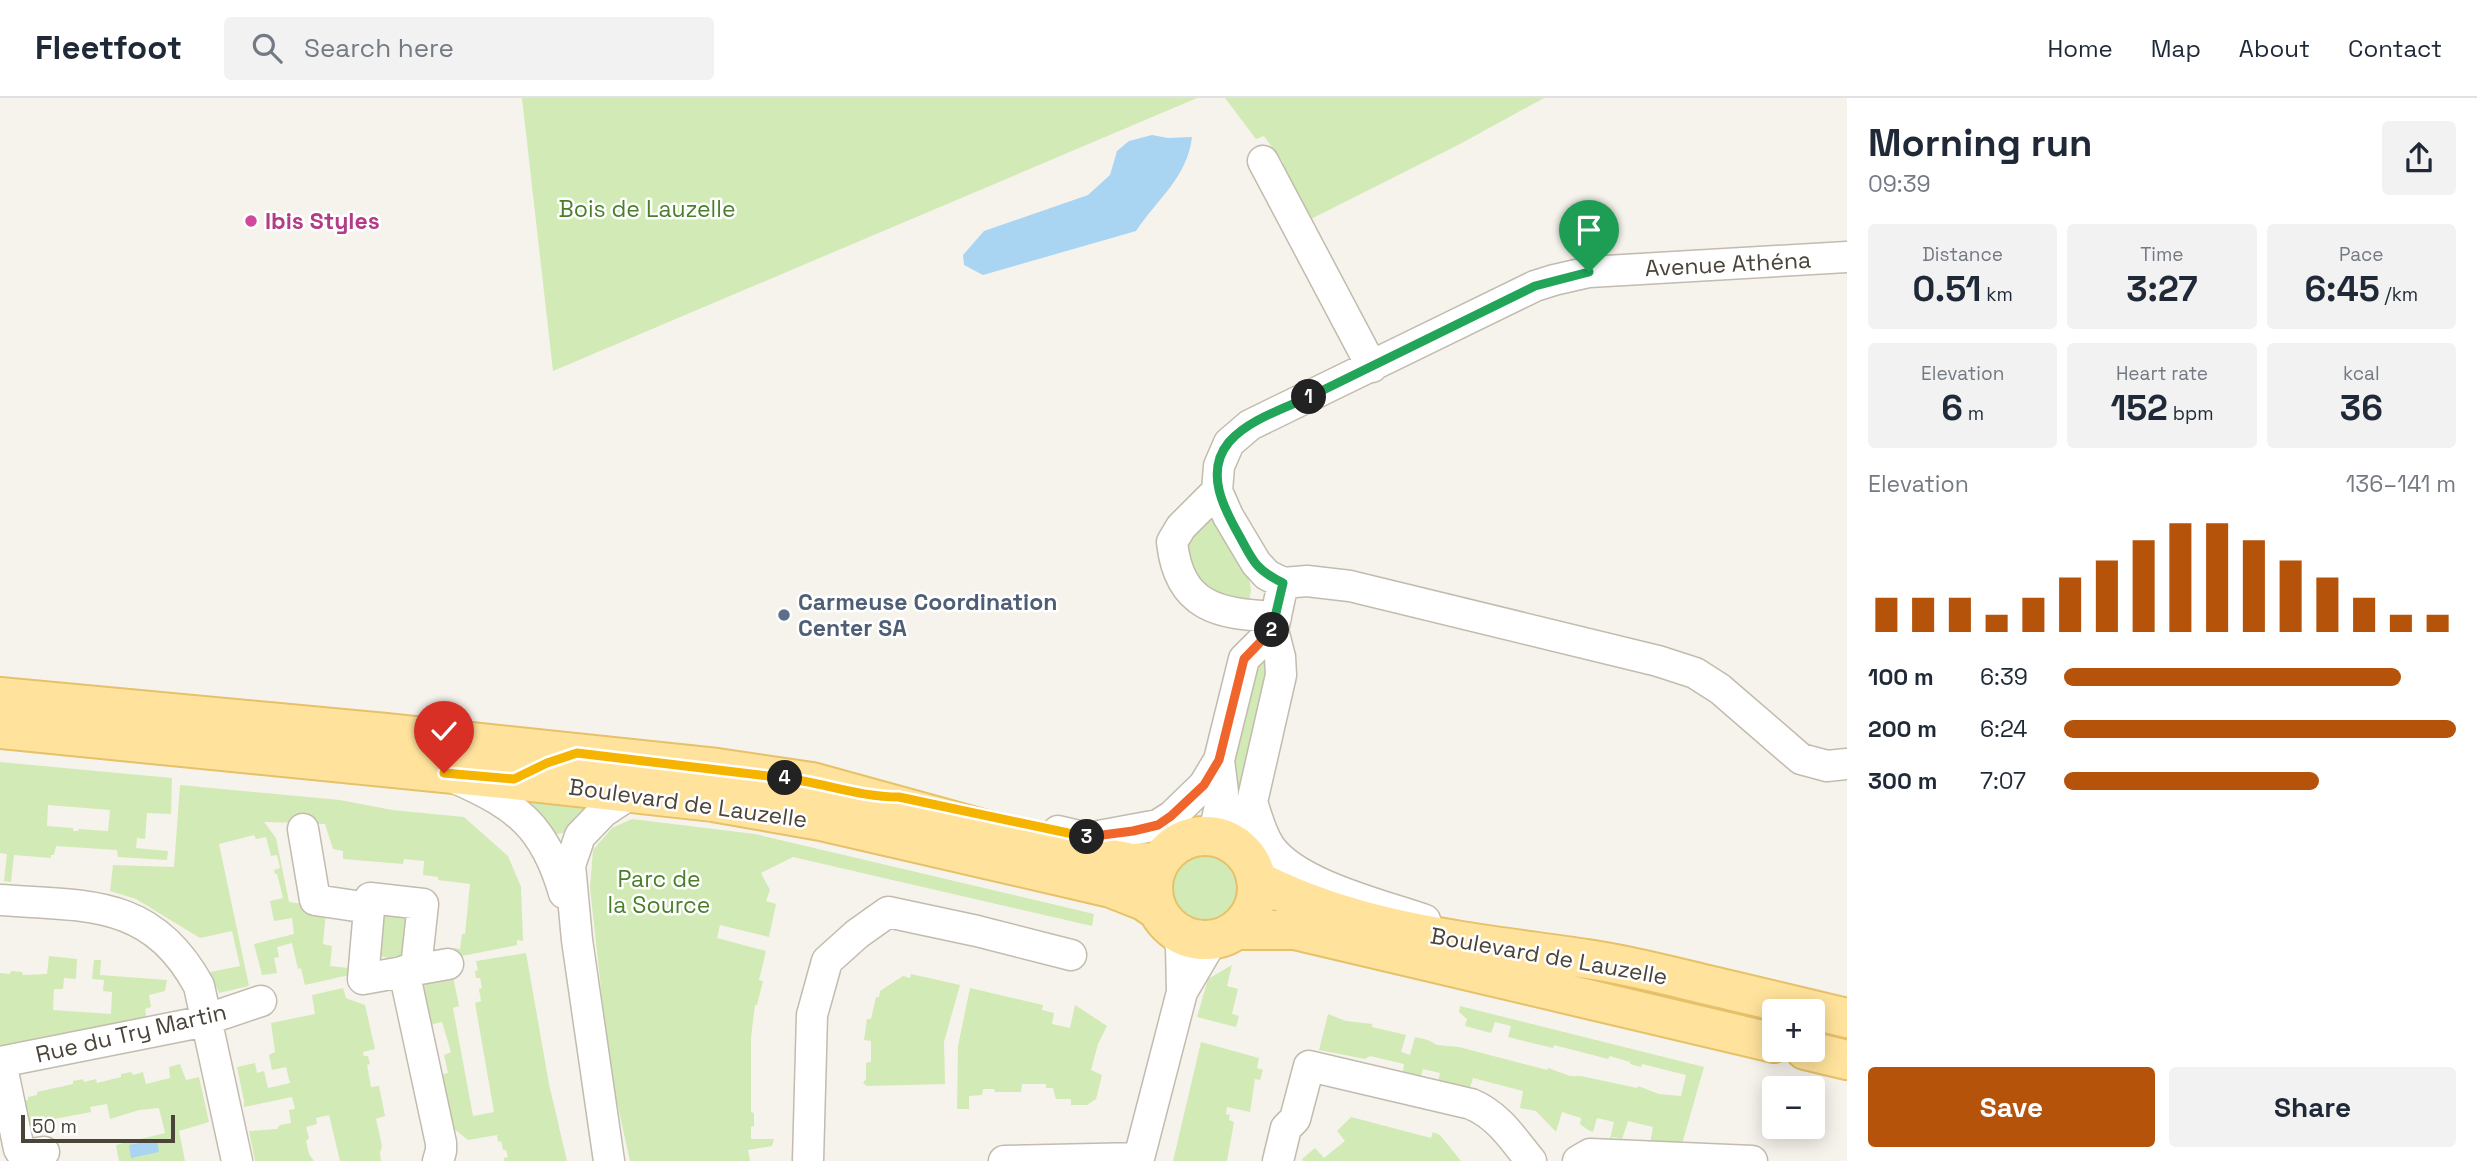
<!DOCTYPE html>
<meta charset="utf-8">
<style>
body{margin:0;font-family:"Space Grotesk",sans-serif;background:#f2f2f3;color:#1f2937;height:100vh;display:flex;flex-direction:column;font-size:26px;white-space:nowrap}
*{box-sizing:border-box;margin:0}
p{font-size:23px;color:#747a83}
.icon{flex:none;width:38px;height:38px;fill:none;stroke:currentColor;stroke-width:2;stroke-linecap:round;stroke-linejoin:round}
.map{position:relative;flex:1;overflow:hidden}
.drawer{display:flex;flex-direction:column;background:#fff;width:630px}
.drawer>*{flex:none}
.fabs{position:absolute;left:1762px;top:901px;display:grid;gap:14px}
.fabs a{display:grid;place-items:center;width:63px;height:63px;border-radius:7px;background:#fff;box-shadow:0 4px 18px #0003;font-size:35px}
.scale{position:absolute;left:21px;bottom:18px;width:154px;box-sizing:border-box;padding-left:7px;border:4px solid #4b4439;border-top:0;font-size:19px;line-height:24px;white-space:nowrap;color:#4b4439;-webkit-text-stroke:5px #fff;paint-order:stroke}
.pin{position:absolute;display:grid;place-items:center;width:60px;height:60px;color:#fff;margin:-72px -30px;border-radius:50% 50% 50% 0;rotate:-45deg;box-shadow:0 0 7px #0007}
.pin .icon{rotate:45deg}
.km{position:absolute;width:35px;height:35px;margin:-18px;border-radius:50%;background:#222;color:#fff;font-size:19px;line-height:35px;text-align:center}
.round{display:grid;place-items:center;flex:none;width:74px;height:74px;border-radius:7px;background:#f2f2f3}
.head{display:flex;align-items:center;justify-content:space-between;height:119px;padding:0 21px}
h1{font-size:38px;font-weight:700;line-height:52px}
.stats{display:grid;grid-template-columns:repeat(3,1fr);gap:10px;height:119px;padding:7px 21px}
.stats div{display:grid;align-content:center;border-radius:7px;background:#f2f2f3;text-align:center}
.stats b{font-size:35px;font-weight:700}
.stats small{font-size:19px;font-weight:400}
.stats p{font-size:19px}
.chart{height:196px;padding:14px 21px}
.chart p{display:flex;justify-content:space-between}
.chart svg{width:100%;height:126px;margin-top:7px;stroke:#b45309;stroke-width:6}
.action{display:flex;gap:14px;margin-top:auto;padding:14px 21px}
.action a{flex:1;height:80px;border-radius:7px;background:#b45309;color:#fff;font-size:28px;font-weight:700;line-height:80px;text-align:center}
.action a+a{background:#f2f2f3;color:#1f2937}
ul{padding:0 21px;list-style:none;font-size:23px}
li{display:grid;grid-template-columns:112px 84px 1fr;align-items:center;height:52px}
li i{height:18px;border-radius:9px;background:#b45309}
header{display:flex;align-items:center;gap:42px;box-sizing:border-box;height:98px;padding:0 35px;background:#fff;border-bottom:2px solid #e0e1e3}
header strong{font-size:33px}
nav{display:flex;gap:38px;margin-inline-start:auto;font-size:24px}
.search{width:490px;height:63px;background:#f2f2f3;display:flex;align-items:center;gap:18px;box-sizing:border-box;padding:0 24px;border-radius:7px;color:#747a83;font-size:26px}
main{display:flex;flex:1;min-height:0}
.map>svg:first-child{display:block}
</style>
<header>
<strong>Fleetfoot</strong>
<div class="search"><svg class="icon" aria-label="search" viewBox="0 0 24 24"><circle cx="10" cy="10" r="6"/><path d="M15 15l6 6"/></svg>Search here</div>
<nav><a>Home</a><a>Map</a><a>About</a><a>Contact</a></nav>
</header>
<main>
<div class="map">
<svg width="1847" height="1063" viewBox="0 0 1847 1063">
<rect width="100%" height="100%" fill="#f6f3ec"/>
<!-- green -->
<path fill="#d2eab5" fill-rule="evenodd" d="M522,0H1197L553,273Z
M1225,0H1544L1460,46L1307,123L1279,71L1283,64L1264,38L1256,41Z
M1209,412L1248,473L1251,492L1249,504H1221L1184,464L1189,426Z
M1257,558L1268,562L1270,568L1242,696L1228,692V652Z
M0,664L172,680L171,716L147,715L145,741L137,740L136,750L168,753L167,762L118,759L117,752L56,748L54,757H51V760L14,757L11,784L4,783L7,756L0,755ZM48,707L110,712L108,733L79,731L78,733H73V730L47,728Z
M180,687L340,702L392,712L464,719L508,758L521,789L523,843L517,842V847L452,860L453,850L460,851L462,836H465L470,786L438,782V779L423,777L424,763L404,761L403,766L343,761V753L333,751L325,726L264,724L276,740L289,804L316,808L326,813L323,846L332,848L330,868L357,871L358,875L305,887L301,870L298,871L292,845L277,849L279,859L274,860L277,875L262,877L254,846L294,836L292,820L274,823L270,803L283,800L277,776H275L274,772L280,770L277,757L271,758L266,739L256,741L254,737L219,746L249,888L219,895L210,874L240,868L232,833L200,840L136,801L110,793L113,767L174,769Z
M529,702L589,706L573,733L553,737Z
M632,721L755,736L1094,816L1092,828L793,759L761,775L770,792L766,803L776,806L769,839L720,827L717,840L766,853L759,882L763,883L757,907H755L751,940V1014L754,1015V1028L751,1029V1041H774L772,1048L748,1052L750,1063H630L610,973L590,790L593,752L612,730Z
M1171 787a36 36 0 1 1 72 0a36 36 0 1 1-72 0Z
M384,816L401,817L407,821L406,856C396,863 389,861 378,857L376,824Z
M526,855L549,986L567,1063H504V1060L508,1059L506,1052H503L501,1043L498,1044L497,1037L468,1042L448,1026L437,977L448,975L444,957L451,954L442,924L425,928L417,878L451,869L459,908L453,910L473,1018L494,1014L475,905L481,903L479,891L482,890L480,880H476L475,873L478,872L476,863Z
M49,858L77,861L76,881L64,880L63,891H54L53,912L111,916L112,894L103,893L104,882L92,881L94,862H101L100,877L167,882L165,893L149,897L151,909L145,911L147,923L0,956V875L10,876L11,873L22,874L23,877L47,876Z
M1232,867L1227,888L1238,891L1232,916L1239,918L1236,929L1197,919L1208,881Z
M911,876L960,887L944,944L945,986L867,988L863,985L866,981V965L871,964V943L864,942L867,921H871L876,899H879L880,893L903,878L910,880Z
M343,890L346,900L365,907L375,951L363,954L364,958H368L370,966L367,967L371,989L379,988L385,1018L376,1021L382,1048L380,1055L381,1063H340L329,1017L316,1020L317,1026L306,1029L309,1040L306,1043L309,1056L314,1063H255L249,1033L277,1031L280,1027L291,1025L289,1012L295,1011L292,999L244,1009V1003L237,969L255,965L257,975L264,973L268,990L290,985L286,969L272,972L269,957L275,954L271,925L315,916L312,897Z
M970,890L1043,907L1042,912L1054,915L1052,926L1070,930L1075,907L1107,928L1098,946L1091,972L1102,977L1096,1001L1087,1007H1071V1001H1056L1053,990H1046V986H1022L1021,994H995L994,991H983L982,997L969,998V1011H957L958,948Z
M1460,908L1704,969L1682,1046H1650L1653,1029L1628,1023L1622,1041L1614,1039L1610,1041L1614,1024L1597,1020L1593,1034L1588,1032L1580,1026L1581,1020L1562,1014L1556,1034L1536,1013L1520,1010L1523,993L1473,980L1468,997L1437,988L1440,975L1423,971L1419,984L1402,979L1404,966L1370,958L1365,961L1319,952L1328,916L1346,923L1372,926V929L1406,937L1401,954L1410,957L1415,939L1428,942L1437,947L1459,949L1547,972L1548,970L1570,978H1581L1637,990L1638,988L1659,996L1681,998L1686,977L1642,966L1641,969L1630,966V964L1610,958L1608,961L1554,947L1553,950L1508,939L1511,928L1495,924L1491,935L1465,928L1467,921L1459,914Z
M1201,944L1259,960L1257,970L1263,972L1260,982L1255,981L1250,1014L1227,1009L1226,1016L1230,1017L1229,1022L1234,1024L1227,1063H1173Z
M180,966L186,982L199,979L209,1024L179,1033L185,1063H119L116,1047L165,1035L159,1010L139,1012L110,1021L107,1006L90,1009L91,1014L54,1021V1026L21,1033L15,1005L28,1002V999L37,997V994L73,986V983L83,981L84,984L96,981L97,985L121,979V976L131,974L133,977L143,974L146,986L170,980L169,969Z
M1351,1019L1431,1040L1433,1034L1440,1037L1461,1063H1303L1302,1061L1315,1050L1324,1060L1345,1043L1337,1033Z"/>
<!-- water -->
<path fill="#a9d4f2" d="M1152,37L1168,40L1192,39C1187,80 1158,100 1136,133L983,177L964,167L963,157L984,133L1088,97L1110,77L1117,53L1129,43Z
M157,1042L159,1054L131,1060L129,1047Z"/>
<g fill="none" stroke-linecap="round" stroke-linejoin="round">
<!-- minor casing -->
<g stroke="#c2bbae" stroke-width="33">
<path id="minor" d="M1263,63L1372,269
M1847,159L1589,174L1554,182L1535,188L1250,327L1229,345L1219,368L1217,393L1228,418L1256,465L1267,477L1283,485L1307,483L1350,488L1658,563L1695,575L1720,591L1801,661L1827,668L1847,666
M1217,393L1181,429L1172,444C1179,510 1219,516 1276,519
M457,681C518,708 545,729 564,795
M1252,704C1257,719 1261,736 1270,749C1297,787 1382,807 1425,822
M303,731L315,802L369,810
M1058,733L1088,740L1158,727L1172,718L1204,687L1219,662
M1205,737L1216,726L1223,694L1219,662L1244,561L1273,532
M1243,754C1240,737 1238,717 1252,704L1281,577L1280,559L1273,532L1283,485
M0,802C87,808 152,801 199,888L237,1063
M416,870L423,806L370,800L363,881L448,866
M404,873L441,1045V1053L438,1063
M1182,894L1213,841
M0,964L196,925L261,903
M1,964L19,1051L23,1057L44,1054
M1139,1060L1182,894L1181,849L1176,834
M609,1063L577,842L570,767L580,738L603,714L630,696
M808,1063L812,917L827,863L857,836L888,814L977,833L1071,857
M1004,1063L1139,1060
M1278,1063L1286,1030L1295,1021L1309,968L1471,1006C1498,1017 1513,1041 1531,1063
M1578,1063L1590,1056L1752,1063"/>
</g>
<!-- major casing -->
<g stroke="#e6c16a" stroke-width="42">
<path id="major" d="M0,599L386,635L717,670L812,684L1030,744L1132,765L1160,764
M0,631L514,682L713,704L821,723L1111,790L1144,803L1157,812
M1153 790a52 52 0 1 1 104 0a52 52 0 1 1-104 0Z
M1256,782C1362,836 1472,844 1587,861C1629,867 1670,878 1712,888C1757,899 1802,909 1847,920
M1236,832H1295L1774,945
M1805,952L1847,962"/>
</g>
<!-- minor -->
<use href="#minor" stroke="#fff" stroke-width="30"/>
<!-- major -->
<use href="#major" stroke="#ffe39c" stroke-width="38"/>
</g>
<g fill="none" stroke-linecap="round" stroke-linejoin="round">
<!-- split-1 casing -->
<g stroke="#fff" stroke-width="14">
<path id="split-1" d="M1309,299L1535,188L1589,174"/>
</g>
<!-- split-2 casing -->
<g stroke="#fff" stroke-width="14">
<path id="split-2" d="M1272,532L1283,485C1273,480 1264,475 1257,467C1250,459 1245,448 1240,439C1224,411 1204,374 1229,344C1248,322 1283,311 1309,299"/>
</g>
<!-- split-3 casing -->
<g stroke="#fff" stroke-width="14">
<path id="split-3" d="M1087,739L1133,733L1158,727L1171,718L1204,687L1219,662L1244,561L1272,532"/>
</g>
<!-- split-4 casing -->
<g stroke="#fff" stroke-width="14">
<path id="split-4" d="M785,680C824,685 860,699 899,699L1087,739"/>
</g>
<!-- split-5 casing -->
<g stroke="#fff" stroke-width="14">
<path id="split-5" d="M444,675L514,681L547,665L577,655L785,680"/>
</g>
<!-- split-1 -->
<use href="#split-1" stroke="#22a559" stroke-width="9"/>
<!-- split-2 -->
<use href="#split-2" stroke="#22a559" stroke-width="9"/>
<!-- split-3 -->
<use href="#split-3" stroke="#f0652b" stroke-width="9"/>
<!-- split-4 -->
<use href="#split-4" stroke="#f5b400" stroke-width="9"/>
<!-- split-5 -->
<use href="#split-5" stroke="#f5b400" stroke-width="9"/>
</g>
<!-- markers -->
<circle fill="#d1479c" stroke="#fff" stroke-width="2.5" cx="251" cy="123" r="7"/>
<circle fill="#5c6f8a" stroke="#fff" stroke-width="2.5" cx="784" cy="517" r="7"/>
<g text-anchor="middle" stroke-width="5" stroke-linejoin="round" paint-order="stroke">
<!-- park labels -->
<g font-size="23" fill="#4a7f2a" stroke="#fff">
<text x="647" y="119">Bois de Lauzelle</text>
<text x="659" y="789">Parc de<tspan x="659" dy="26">la Source</tspan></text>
</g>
<!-- hotel labels -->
<g font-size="23" font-weight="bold" fill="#b23c85" stroke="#fff" text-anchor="start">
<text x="265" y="131">Ibis Styles</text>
</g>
<!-- street labels -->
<g font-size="23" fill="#4b4439" stroke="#fff">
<text transform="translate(1728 166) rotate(-3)" y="8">Avenue Athéna</text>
<text transform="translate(688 705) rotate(8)" y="8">Boulevard de Lauzelle</text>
<text transform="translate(1549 858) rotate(10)" y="8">Boulevard de Lauzelle</text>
<text transform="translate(131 935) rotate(-13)" y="8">Rue du Try Martin</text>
</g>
<!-- service labels -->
<g font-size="23" font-weight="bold" fill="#4e5e75" stroke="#fff" text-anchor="start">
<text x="798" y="512">Carmeuse Coordination<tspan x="798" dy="26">Center SA</tspan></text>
</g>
</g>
</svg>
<div class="fabs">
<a>+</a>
<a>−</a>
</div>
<div class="scale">50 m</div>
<div class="pin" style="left:1589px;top:174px;background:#1e9e55"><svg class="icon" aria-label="arrive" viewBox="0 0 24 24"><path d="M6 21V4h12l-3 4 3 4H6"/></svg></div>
<div class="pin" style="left:444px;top:675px;background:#d93025"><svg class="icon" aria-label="check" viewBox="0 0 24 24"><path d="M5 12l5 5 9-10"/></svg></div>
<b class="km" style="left:1309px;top:299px">1</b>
<b class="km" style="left:1272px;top:532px">2</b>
<b class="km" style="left:1087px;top:739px">3</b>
<b class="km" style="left:785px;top:680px">4</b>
</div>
<section class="drawer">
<div class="head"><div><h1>Morning run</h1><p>09:39</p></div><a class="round"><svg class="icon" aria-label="share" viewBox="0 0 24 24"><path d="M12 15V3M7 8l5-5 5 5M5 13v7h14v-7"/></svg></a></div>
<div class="stats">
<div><p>Distance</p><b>0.51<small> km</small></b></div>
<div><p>Time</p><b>3:27</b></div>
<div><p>Pace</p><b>6:45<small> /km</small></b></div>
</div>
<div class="stats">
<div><p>Elevation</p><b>6<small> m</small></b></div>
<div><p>Heart rate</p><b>152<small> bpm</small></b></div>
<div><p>kcal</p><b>36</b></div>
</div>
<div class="chart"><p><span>Elevation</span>136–141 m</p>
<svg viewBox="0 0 160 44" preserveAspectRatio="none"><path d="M5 44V32M15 44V32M25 44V32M35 44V38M45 44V32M55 44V25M65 44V19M75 44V12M85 44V6M95 44V6M105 44V12M115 44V19M125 44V25M135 44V32M145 44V38M155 44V38"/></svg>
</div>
<ul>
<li><b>100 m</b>6:39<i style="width:86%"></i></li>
<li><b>200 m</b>6:24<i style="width:100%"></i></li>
<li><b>300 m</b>7:07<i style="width:65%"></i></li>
</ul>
<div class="action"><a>Save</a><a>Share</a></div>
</section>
</main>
